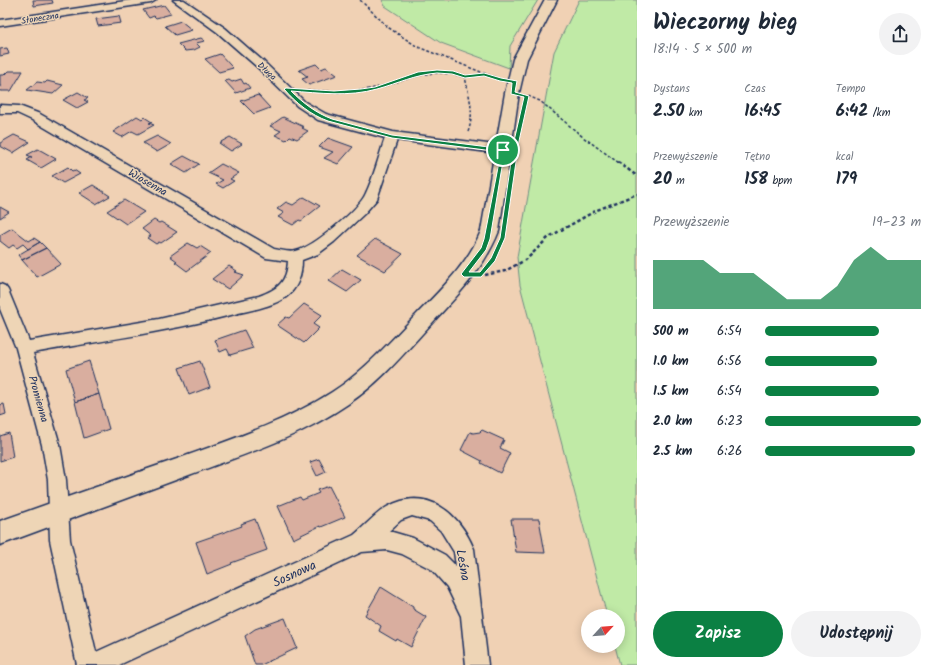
<!DOCTYPE html>
<html lang="pl">
<meta charset="utf-8">
<style>
body{margin:0;font-family:Kalam,sans-serif;background:#f2f2f3;color:#1f2937;height:100vh;display:flex;flex-direction:column;font-size:15px;white-space:nowrap}
*{box-sizing:border-box;margin:0}
p{font-size:13px;color:#747a83}
.icon{flex:none;width:22px;height:22px;fill:none;stroke:currentColor;stroke-width:2;stroke-linecap:round;stroke-linejoin:round}
.map{position:relative;flex:1;overflow:hidden}
.details{display:flex;flex-direction:column;background:#fff;width:300px}
.details>*{flex:none}
.needle{width:26px;rotate:64deg}
.fabs{position:absolute;left:581px;top:609px;display:grid;gap:8px}
.fabs a{display:grid;place-items:center;width:44px;height:44px;border-radius:50%;background:#fff;box-shadow:0 2px 10px #0003;font-size:20px}
.pin{position:absolute;display:grid;place-items:center;width:34px;height:34px;color:#fff;margin:-17px;border:2px solid #fff;border-radius:50%;box-shadow:0 1px 4px #0007}
.round{display:grid;place-items:center;flex:none;width:42px;height:42px;border-radius:21px;background:#f2f2f3}
.summary{display:flex;align-items:center;justify-content:space-between;height:68px;padding:0 16px}
h1{font-size:22px;font-weight:600;line-height:30px}
.figures{display:grid;grid-template-columns:repeat(3,1fr);gap:6px;height:68px;padding:4px 16px}
.figures div{display:grid;align-content:center}
.figures b{font-size:17px;font-weight:600}
.figures small{font-size:11px;font-weight:400}
.figures p{font-size:11px}
.chart{height:112px;padding:8px 16px}
.chart p{display:flex;justify-content:space-between}
.chart svg{width:100%;height:72px;margin-top:4px;fill:#0b8043;opacity:.7}
.primary-button{display:flex;gap:8px;margin-top:auto;padding:8px 16px}
.primary-button a{flex:1;height:46px;border-radius:24px;background:#0b8043;color:#fff;font-size:16px;font-weight:600;line-height:46px;text-align:center}
.primary-button a+a{background:#f2f2f3;color:#1f2937}
ul{padding:0 16px;list-style:none;font-size:13px}
li{display:grid;grid-template-columns:64px 48px 1fr;align-items:center;height:30px}
li i{height:10px;border-radius:5px;background:#0b8043}
main{display:flex;flex:1;min-height:0}
.map>svg:first-child{display:block}
</style>
<main>
<div class="map">
<svg width="637" height="665" viewBox="0 0 637 665">
<rect width="100%" height="100%" fill="#f0d1b4"/>
<filter id="ink" filterUnits="userSpaceOnUse"><feTurbulence type="fractalNoise" baseFrequency=".025" numOctaves="2"/><feDisplacementMap in="SourceGraphic" scale="8" xChannelSelector="R" yChannelSelector="G"/><feConvolveMatrix kernelMatrix="1 2 1 2 8 2 1 2 1" color-interpolation-filters="sRGB"/></filter>
<g filter="url(#ink)">
<!-- green -->
<path fill="#c0eaa6" stroke="#6e8c82" d="M382,0H538L510,46L509,68L441,43L385,6Z
M579,0H637V665H620L615,646H618V616H607L520,285L517,257L554,52Z"/>
<!-- building -->
<path fill="#d9ae9f" stroke="#1b2f5e" d="M33,0H52L53,3L34,6Z
M164,5L171,14L156,18L154,16L149,18L143,10Z
M119,16L121,23L98,26L96,19Z
M181,21L192,30L175,35L165,26Z
M201,38L205,41L196,43L200,47L194,50L185,51L178,44Z
M7,48L9,54L0,56V49Z
M220,54L230,65L233,68L219,72L205,59Z
M316,64L321,69L326,67L337,75L309,85L302,79L308,77L299,70Z
M8,71H23L11,91H0L1,86H0V75H4Z
M241,79L244,84L246,83L250,88L236,93L225,81L229,80L232,82Z
M47,81L63,85L53,94L27,90L37,82L45,83Z
M78,92L88,98L84,100L88,102L77,108L63,100Z
M258,95L270,108L254,114L241,101Z
M137,116L142,119L144,117L152,122L149,123L154,125L138,134L132,131L122,137L113,132Z
M283,117L304,127L302,128L308,131L297,139L290,136L286,140L275,135L281,131L270,126Z
M14,135L30,142L13,153L0,146V143Z
M157,136L171,144L157,152L143,143Z
M230,137L242,144L231,151L219,143Z
M328,138L353,147L338,164L324,158L333,152L319,147Z
M38,149L42,151L56,159L41,168L27,160L32,157L27,155Z
M184,156L199,164L186,173L171,164Z
M221,164L239,173L230,179L234,181L223,188L216,184L223,180L208,173Z
M68,167L72,171L74,170L80,174L63,183L52,176Z
M93,185L110,196L96,204L79,193Z
M304,197L320,206L301,221L299,220L293,225L278,217L284,213L277,209L286,202L293,205Z
M124,200L144,212L126,224L107,211Z
M0,207L9,212L0,218Z
M154,220L159,223L161,222L177,232L161,243L159,242L156,244L147,238L151,236L142,229Z
M12,228L29,241L34,238L40,242L28,249L23,244L17,248L13,245L9,248L0,241V235Z
M375,239L403,254L385,271L357,255Z
M40,242L46,248L22,260L18,255Z
M188,243L197,248L200,246L211,253L187,271L175,262L177,261L170,256Z
M46,248L61,264L37,277L22,260Z
M229,266L237,271L235,272L244,275L228,289L212,279Z
M342,269L361,280L347,292L329,281Z
M304,304L322,315L313,324L319,328L304,343L277,325L286,317L289,318Z
M244,330L253,348L230,355L227,349L220,352L215,340Z
M89,361L99,394L75,402L66,369Z
M200,361L210,387L189,395L179,368Z
M99,394L109,429L84,438L75,402Z
M4,404L6,414L0,416V405Z
M482,430L504,440L500,448L510,453L500,473L481,463L482,461L461,450L470,432L473,433L480,432Z
M9,433L13,457L0,461V436Z
M319,459L326,472L317,476L310,462Z
M329,486L345,517L321,527L320,526L293,539L278,506L300,497L302,500L319,493L317,490Z
M255,519L267,550L231,563L232,564L207,574L196,542L242,526L241,524Z
M511,519H539L545,553L516,552Z
M381,587L413,607V609L426,617L411,647L397,639L396,641L379,631L381,626L365,615Z
M285,618L297,648L261,665H255L245,636L255,629Z"/>
<g fill="none" stroke-linecap="round" stroke-linejoin="round">
<!-- minor casing -->
<g stroke="#1b2f5e" stroke-width="3">
<path id="minor" d="M132,0H156L151,3L0,26V20Z
M173,0H184L225,28L264,62L305,102L326,114L393,132L503,146L507,147L509,150L507,153L503,154L397,140L377,199L364,214L334,242L318,254L302,260C302,275 298,288 286,297C270,308 249,310 231,315C166,332 99,341 33,353L60,445L66,480L70,540L96,652L354,535C365,526 375,514 387,507C427,485 459,513 474,549L488,665H466L461,616L447,587L431,569L402,554L387,550L362,552L119,665H77L50,540L48,480L42,445L16,348L0,309V284L5,286L8,290L29,341L159,319L259,296C278,289 287,282 288,261L266,258L32,120L17,113H0V105L19,106L40,114L274,249C281,250 289,253 296,251C313,247 359,210 366,193C374,176 379,156 385,138L318,120L297,106L256,66L217,32ZM412,516L430,521L441,531L454,552L456,566L445,555L413,538L389,531L401,520Z"/>
</g>
<!-- tertiary casing -->
<g stroke="#1b2f5e" stroke-width="3">
<path id="tertiary" d="M545,0H557L527,59L519,93L499,231C485,267 459,294 433,322C406,351 381,382 348,404C300,437 243,455 189,475C126,498 63,522 0,545V521C59,500 118,479 177,459C230,440 285,422 332,392C365,371 390,341 417,314C442,288 467,265 481,231L505,93L513,59Z"/>
</g>
<!-- path-far1 -->
<path stroke="#1b2f5e" stroke-width="1.5" stroke-dasharray="3 2" stroke-linecap="butt" d="M360,0L389,28L418,47L501,80
M307,90C330,92 353,93 375,88C410,80 427,66 465,77
M528,96L540,101L583,137L619,163
M468,132C475,113 469,96 465,77L484,74"/>
<!-- path -->
<path stroke="#1b2f5e" stroke-width="2.5" stroke-dasharray="3.5 2.5" stroke-linecap="butt" d="M618,162L637,176
M485,275L505,271L527,259L549,237L597,210L637,194"/>
<!-- minor -->
<use href="#minor" fill="#eed5b6" fill-rule="evenodd"/>
<!-- tertiary -->
<use href="#tertiary" fill="#eed5b6" fill-rule="evenodd"/>
</g>
</g>
<!-- route -->
<path fill="#0b8043" stroke="#fff" fill-rule="evenodd" d="M437,70L453,71L465,75L484,73L501,78L517,81L515,92L529,96L519,141L505,238L495,261L481,277H464L461,274L481,248L484,239L501,152L392,138L328,121C311,115 296,103 284,89L286,88L334,91L361,89L375,87L418,72ZM437,73L452,74L465,78L484,76L500,81L512,83L511,94L524,97L514,141L500,238L491,258L480,272H469L486,250L490,239L505,149L392,135L332,119C316,113 303,103 291,91C319,93 349,97 377,89C399,83 414,75 437,73Z"/>
<g text-anchor="middle" stroke-width="3" stroke-linejoin="round" paint-order="stroke">
<!-- far-street labels -->
<g font-size="9" fill="#1b2f5e" stroke="#eed5b6">
<text transform="translate(40 18) rotate(-9)" y="3">Słoneczna</text>
<text transform="translate(267 71) rotate(43)" y="3">Długa</text>
</g>
<!-- street labels -->
<g font-size="11" fill="#1b2f5e" stroke="#eed5b6">
<text transform="translate(148 182) rotate(30)" y="4">Wiosenna</text>
<text transform="translate(39 399) rotate(74)" y="4">Promienna</text>
</g>
<!-- near-street labels -->
<g font-size="13" fill="#1b2f5e" stroke="#eed5b6">
<text transform="translate(464 565) rotate(80)" y="5">Leśna</text>
<text transform="translate(294 573) rotate(-25)" y="5">Sosnowa</text>
</g>
</g>
</svg>
<div class="fabs">
<a><svg class="needle" viewBox="-14 -14 28 28"><path d="M0-13l5 13h-10z" fill="#e53935"/><path d="M0 13l5-13h-10z" fill="#747a83"/></svg></a>
</div>
<div class="pin" style="left:503px;top:150px;background:#1e9e55"><svg class="icon" aria-label="arrive" viewBox="0 0 24 24"><path d="M6 21V4h12l-3 4 3 4H6"/></svg></div>
</div>
<section class="details">
<div class="summary"><div><h1>Wieczorny bieg</h1><p>18:14 · 5 × 500 m</p></div><a class="round"><svg class="icon" aria-label="share" viewBox="0 0 24 24"><path d="M12 15V3M7 8l5-5 5 5M5 13v7h14v-7"/></svg></a></div>
<div class="figures">
<div><p>Dystans</p><b>2.50<small> km</small></b></div>
<div><p>Czas</p><b>16:45</b></div>
<div><p>Tempo</p><b>6:42<small> /km</small></b></div>
</div>
<div class="figures">
<div><p>Przewyższenie</p><b>20<small> m</small></b></div>
<div><p>Tętno</p><b>158<small> bpm</small></b></div>
<div><p>kcal</p><b>179</b></div>
</div>
<div class="chart"><p><span>Przewyższenie</span>19–23 m</p>
<svg viewBox="0 0 160 44" preserveAspectRatio="none"><path d="M0 44V14L10 14L20 14L30 14L40 22L50 22L60 22L70 30L80 38L90 38L100 38L110 30L120 14L130 6L140 14L150 14L160 14V44z"/></svg>
</div>
<ul>
<li><b>500 m</b>6:54<i style="width:73%"></i></li>
<li><b>1.0 km</b>6:56<i style="width:72%"></i></li>
<li><b>1.5 km</b>6:54<i style="width:73%"></i></li>
<li><b>2.0 km</b>6:23<i style="width:100%"></i></li>
<li><b>2.5 km</b>6:26<i style="width:96%"></i></li>
</ul>
<div class="primary-button"><a>Zapisz</a><a>Udostępnij</a></div>
</section>
</main>
